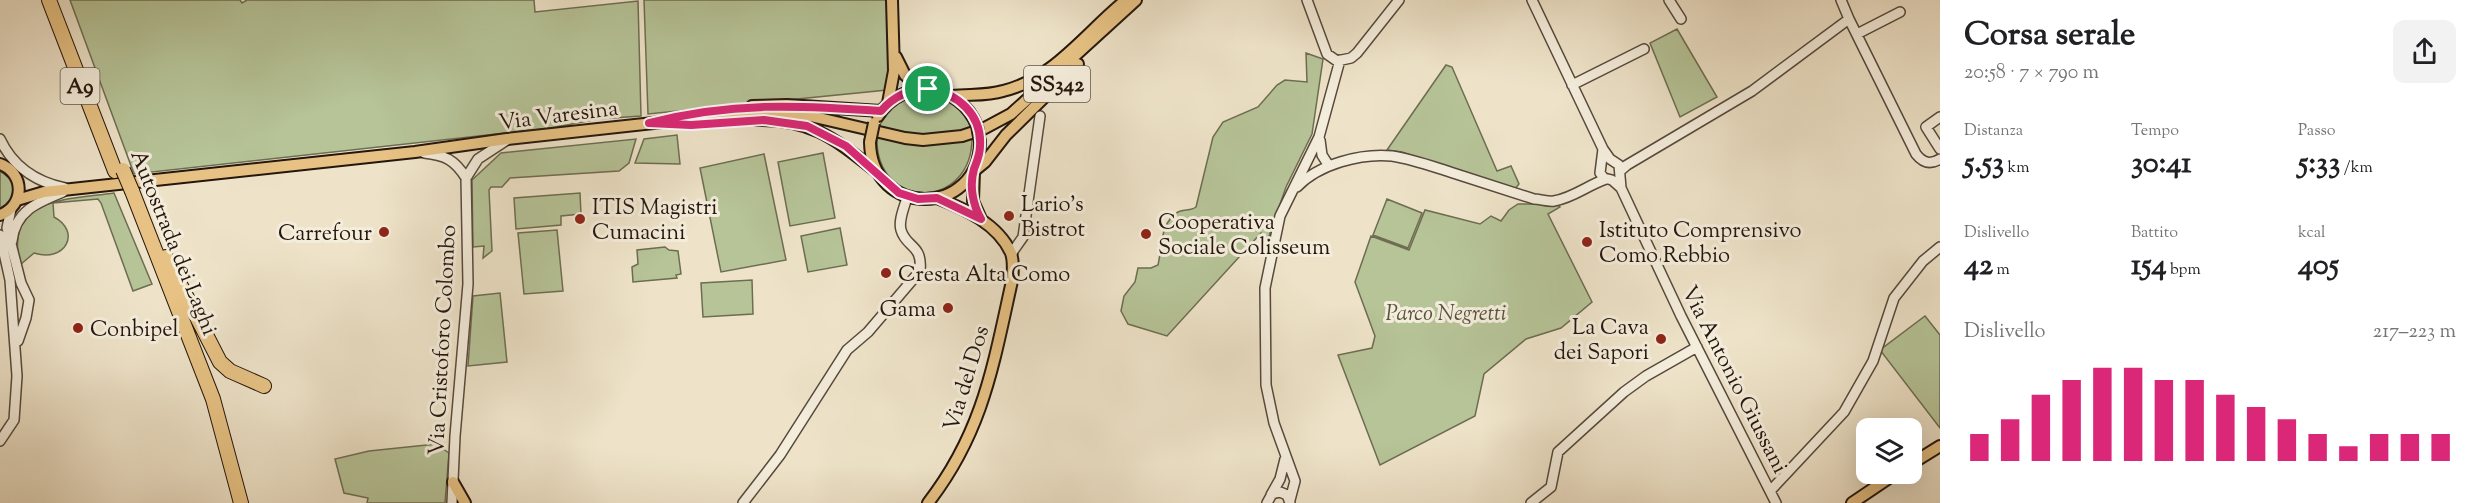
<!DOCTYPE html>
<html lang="it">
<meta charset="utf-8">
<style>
body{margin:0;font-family:"Sorts Mill Goudy",serif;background:#f2f2f2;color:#202124;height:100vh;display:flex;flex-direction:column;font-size:22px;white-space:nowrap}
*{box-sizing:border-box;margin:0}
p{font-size:20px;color:#757577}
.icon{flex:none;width:33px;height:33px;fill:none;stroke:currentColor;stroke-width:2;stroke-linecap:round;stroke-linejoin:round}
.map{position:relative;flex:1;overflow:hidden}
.details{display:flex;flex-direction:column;background:#fff;width:540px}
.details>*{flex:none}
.controls{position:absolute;left:1856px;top:418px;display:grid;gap:12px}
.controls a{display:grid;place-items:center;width:66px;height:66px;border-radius:12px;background:#fff;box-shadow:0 6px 24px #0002;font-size:30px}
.pin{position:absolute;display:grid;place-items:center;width:51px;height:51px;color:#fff;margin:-26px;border:3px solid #fff;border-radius:50%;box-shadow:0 2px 6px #0007}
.round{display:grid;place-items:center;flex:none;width:63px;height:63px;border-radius:12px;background:#f2f2f2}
.headline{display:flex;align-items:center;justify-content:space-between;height:102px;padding:0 24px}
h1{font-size:33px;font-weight:700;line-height:45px}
.figures{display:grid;grid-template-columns:repeat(3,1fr);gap:9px;height:102px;padding:6px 24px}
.figures div{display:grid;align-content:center}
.figures b{font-size:30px;font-weight:700}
.figures small{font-size:16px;font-weight:400}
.figures p{font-size:16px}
.chart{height:168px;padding:12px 24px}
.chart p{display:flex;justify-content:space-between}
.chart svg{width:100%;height:108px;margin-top:6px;stroke:#db2777;stroke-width:6}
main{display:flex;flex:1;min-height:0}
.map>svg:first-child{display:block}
</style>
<main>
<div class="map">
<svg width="1940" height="503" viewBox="0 0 1940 503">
<rect width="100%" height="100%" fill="#eee3c9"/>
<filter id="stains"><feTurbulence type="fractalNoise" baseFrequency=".00333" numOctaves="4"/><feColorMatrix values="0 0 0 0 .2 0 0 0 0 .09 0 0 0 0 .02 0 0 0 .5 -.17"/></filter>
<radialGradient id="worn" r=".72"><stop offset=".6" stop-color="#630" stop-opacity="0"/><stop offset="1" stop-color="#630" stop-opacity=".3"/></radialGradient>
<!-- green -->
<path fill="#b6c498" stroke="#6d6d52" stroke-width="1.5" d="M70,0H240L242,3L247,0H534L535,12L638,1L641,116L598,119L551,128L134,174Z
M644,0H887L891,57L887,90L648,114Z
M1677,29L1717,97L1680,117L1650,43Z
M1306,53L1323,59L1312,134L1286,187L1268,239L1261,233L1167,336L1128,324L1121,311L1124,296L1135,282L1138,268H1151L1158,265C1162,248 1160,222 1178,212C1184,209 1191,211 1196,207L1213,137L1223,122L1258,107L1277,85L1285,80L1307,82Z
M1446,65L1452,67L1497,171L1511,166L1519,184L1514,190L1402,152L1387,150Z
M928,94C948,100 965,107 971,128C940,138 910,135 878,128C890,107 903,95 928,94Z
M677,135L680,164L635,163L644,139Z
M877,137C910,145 939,146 972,138C972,211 875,211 877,137Z
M636,139L629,163L619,171L510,178L502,187H491L489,190L492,251L483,258L484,246L473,247L472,180L501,153Z
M823,153L835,218L790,226L778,162Z
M764,154L786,260L721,272L700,168Z
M0,171L11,179C16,193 12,202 0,209Z
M114,193L152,284L133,291L101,203L98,199L53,203L54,217C82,232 65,263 34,253L20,265C4,197 65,200 114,193Z
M580,193L581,214L561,216V225L516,229L514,198Z
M1387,199L1422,213L1408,248L1373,235Z
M1518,204H1556L1560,207L1548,214L1592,302L1561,328L1526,339L1484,374L1475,416L1380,465L1338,355L1372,348L1375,336L1355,282L1371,236L1409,250L1425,210L1480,224L1491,216L1501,221L1509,210Z
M840,228L847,265L808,272L801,236Z
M557,230L563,291L524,294L518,233Z
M665,247L669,250L678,251L681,274L676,275L677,278L633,282L632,267L638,264L637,250Z
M752,280L753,314L703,317L701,283Z
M500,293L507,362L468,366L473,296Z
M1925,316L1940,335V428L1880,350Z
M436,444L449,453L445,503H367L368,498L344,493L335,459L369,451Z"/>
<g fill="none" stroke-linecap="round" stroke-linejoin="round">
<!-- minor casing -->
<g stroke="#56493c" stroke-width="12">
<path id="minor" d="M1307,0L1327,54L1337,61L1351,58L1357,53L1399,0
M1532,0L1603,149L1610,159L1619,165L1621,188L1681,316L1776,503
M1669,0L1681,19
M1849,19L1916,154C1923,163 1930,165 1940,159
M1857,34L1900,12
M1572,85L1644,49
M1940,117L1926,127L1940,149
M0,139C13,167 36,182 65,188
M1320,140L1322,155L1329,166
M1603,149L1600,173L1604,178L1612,180L1621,188
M424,153C445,155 455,160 466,178L468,284L455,436L452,503
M1620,171L1627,165L1752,91L1849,19L1841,0
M466,178L478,159L507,140
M1297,187C1319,164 1361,153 1392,156C1412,159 1431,166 1450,172C1478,181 1506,190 1534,199C1540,199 1548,202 1554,201C1573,198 1588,185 1606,179
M11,209L7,228L21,283L29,300L26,318L18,341
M0,235L10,280L17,376L14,420L0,441
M12,241C15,211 38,202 63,192
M1011,254L1023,237L1040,116
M1771,490L1844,412L1873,361L1894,298L1923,261L1940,247
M1271,495L1280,479L1285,459
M1290,500L1295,481L1274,423L1266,385L1265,288L1280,216L1319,137L1340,60
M743,503L780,455L847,350L868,332L920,271C923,244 906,248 901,230C898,220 905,206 907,197
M1267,503L1272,494L1280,492L1287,495L1290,503
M1531,503L1551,487L1558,452L1624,392L1646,376L1697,347"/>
</g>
<!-- major casing -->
<g stroke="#24160d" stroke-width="14">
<path id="major" d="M896,57L905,75L921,89
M952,96C969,94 987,96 1003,91C1054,79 1087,31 1126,0
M888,103L894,71L892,0
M752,106L787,105L881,111
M878,116C903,76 960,83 977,126
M757,120C813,119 836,140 877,172
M870,142C871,218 979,218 980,142
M0,164C25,173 25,206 0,215
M974,171L985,162L1006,135L1078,64
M974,171L973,201L981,219
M17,200L44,192L415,152L507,139L745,113L806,115L905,138L923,140L962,136L983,129L1011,114L1136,0
M1911,464L1940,446
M453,482L465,503
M928,503C983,432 993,366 1012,281C1013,272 1014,262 1011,253C998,224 965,209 937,198
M1852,503L1895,474"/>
</g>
<!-- highway casing -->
<g stroke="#24160d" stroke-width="16">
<path id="highway" d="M49,0L115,171
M132,191L213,399L241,503
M166,257L220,362L230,371L264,386"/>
</g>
<!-- minor -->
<use href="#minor" stroke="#f4eddc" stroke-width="9"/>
<!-- major -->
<use href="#major" stroke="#e7c284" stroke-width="10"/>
<!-- highway -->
<use href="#highway" stroke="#e7c284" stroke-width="14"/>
<!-- major-bridge casing -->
<g stroke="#24160d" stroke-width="14" stroke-linecap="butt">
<path id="major-bridge" d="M977,126L980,142
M870,142L874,123"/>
</g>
<!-- highway-bridge casing -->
<g stroke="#24160d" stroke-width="16" stroke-linecap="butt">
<path id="highway-bridge" d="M123,170L132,191"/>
</g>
<!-- major-bridge -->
<use href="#major-bridge" stroke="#e7c284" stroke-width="10"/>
<!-- highway-bridge -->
<use href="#highway-bridge" stroke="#e7c284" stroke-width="14"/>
</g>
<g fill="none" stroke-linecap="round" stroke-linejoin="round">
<!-- route casing -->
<g stroke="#fff" stroke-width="12">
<path id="route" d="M928,89C958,93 982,115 980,146C980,155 977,161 974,169C969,186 973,205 981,219L937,198L918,199L899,193L846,146L807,126L764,120L691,125L649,123C730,102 798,105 881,111C893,97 909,89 928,89Z"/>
</g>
<!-- route -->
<use href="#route" stroke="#db2777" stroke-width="8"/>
</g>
<!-- markers -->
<g fill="#8f2418" stroke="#f4eddc" stroke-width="2">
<circle cx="1009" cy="216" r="6"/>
<circle cx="580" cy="219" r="6"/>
<circle cx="384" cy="232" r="6"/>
<circle cx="1146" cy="234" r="6"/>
<circle cx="1587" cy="242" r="6"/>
<circle cx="886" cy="273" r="6"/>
<circle cx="948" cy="308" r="6"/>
<circle cx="78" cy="328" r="6"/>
<circle cx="1661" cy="339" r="6"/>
</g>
<g text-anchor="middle" stroke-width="6" stroke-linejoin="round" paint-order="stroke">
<!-- shield labels -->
<g fill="#f4eddc" stroke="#62564b" stroke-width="1.5">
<rect x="1024" y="66" width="66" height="36" rx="4.5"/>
<rect x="60.5" y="68" width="39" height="36" rx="4.5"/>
</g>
<g font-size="21" font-weight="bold" fill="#24160d">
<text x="1057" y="91">SS342</text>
<text x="80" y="93">A9</text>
</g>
<!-- street labels -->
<g font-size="22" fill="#24160d" stroke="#f4eddc">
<text transform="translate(558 114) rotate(-7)" y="8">Via Varesina</text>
<text transform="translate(175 242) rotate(68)" y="8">Autostrada dei Laghi</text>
<text transform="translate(441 340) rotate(-87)" y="8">Via Cristoforo Colombo</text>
<text transform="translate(965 378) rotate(-73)" y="8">Via del Dos</text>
<text transform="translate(1736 379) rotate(63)" y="8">Via Antonio Giussani</text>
</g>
<!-- poi labels -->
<g font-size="22" fill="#24160d" stroke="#f4eddc" text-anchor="start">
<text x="1021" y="211">Lario's<tspan x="1021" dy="25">Bistrot</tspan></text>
<text x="592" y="214">ITIS Magistri<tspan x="592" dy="25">Cumacini</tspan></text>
<text x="1158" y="229">Cooperativa<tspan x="1158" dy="25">Sociale Colisseum</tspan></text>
<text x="1599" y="237">Istituto Comprensivo<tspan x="1599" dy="25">Como Rebbio</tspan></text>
<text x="372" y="240" text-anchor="end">Carrefour</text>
<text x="898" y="281">Cresta Alta Como</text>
<text x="936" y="316" text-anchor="end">Gama</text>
<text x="1649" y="334" text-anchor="end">La Cava<tspan x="1649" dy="25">dei Sapori</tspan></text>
<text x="90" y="336">Conbipel</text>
</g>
<!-- park labels -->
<g font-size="22" font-style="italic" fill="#57533e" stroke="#f4eddc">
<text x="1446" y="320">Parco Negretti</text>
</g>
</g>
<rect width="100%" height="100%" filter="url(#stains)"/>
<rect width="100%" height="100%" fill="url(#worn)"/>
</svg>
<div class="controls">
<a><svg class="icon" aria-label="layers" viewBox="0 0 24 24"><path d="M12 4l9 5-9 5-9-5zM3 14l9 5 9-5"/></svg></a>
</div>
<div class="pin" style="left:928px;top:89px;background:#1e9e55"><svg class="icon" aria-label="arrive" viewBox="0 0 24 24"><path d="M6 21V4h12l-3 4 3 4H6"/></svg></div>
</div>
<section class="details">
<div class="headline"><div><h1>Corsa serale</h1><p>20:58 · 7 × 790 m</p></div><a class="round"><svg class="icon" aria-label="share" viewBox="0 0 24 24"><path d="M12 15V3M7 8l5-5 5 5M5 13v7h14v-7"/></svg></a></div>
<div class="figures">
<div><p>Distanza</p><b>5.53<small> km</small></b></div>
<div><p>Tempo</p><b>30:41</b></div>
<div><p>Passo</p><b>5:33<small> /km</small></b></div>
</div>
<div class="figures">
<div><p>Dislivello</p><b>42<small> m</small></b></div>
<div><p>Battito</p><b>154<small> bpm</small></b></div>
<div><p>kcal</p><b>405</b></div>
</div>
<div class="chart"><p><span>Dislivello</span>217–223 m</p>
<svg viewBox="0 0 160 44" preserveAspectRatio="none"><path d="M5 44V33M15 44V27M25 44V17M35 44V11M45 44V6M55 44V6M65 44V11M75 44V11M85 44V17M95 44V22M105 44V27M115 44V33M125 44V38M135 44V33M145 44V33M155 44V33"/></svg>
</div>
</section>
</main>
